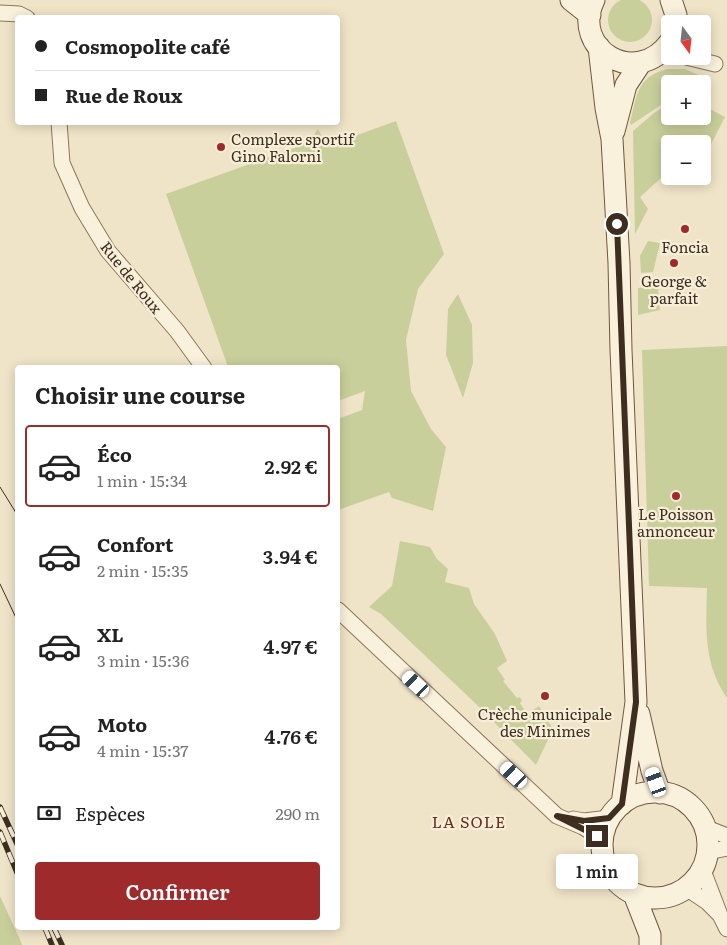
<!DOCTYPE html>
<html lang="fr">
<head>
<meta charset="utf-8">
<style>
	:root { --surface:#fff; --page:#f2f2f2; --text:#222; --muted:#767676; --line:#e0e0e0; --accent:#9e2a2b }
	body { margin:0; font-family:Literata,serif; background:var(--page); color:var(--text); height:100vh; display:flex; flex-direction:column; font-size:19px; white-space:nowrap }
	* { box-sizing:border-box; margin:0 }
	p { font-size:16px; color:var(--muted) }
	.icon { flex:none; width:28px; height:28px; fill:none; stroke:currentColor; stroke-width:2; stroke-linecap:round; stroke-linejoin:round }
	.map { position:relative; flex:1; overflow:hidden }
	.sheet { position:absolute; left:15px; top:365px; width:325px; height:565px; display:flex; flex-direction:column; background:var(--surface); border-radius:5px; box-shadow:0 2px 12px #0003 }
	.sheet>* { flex:none }
	.guide { position:absolute; left:15px; top:15px; width:325px; height:110px; border-radius:5px; box-shadow:0 2px 12px #0003; display:grid; align-content:center; height:110px; padding:0 20px; background:var(--surface) }
	.needle { width:32px; rotate:165deg }
	.fabs { position:absolute; left:661px; top:15px; display:grid; gap:10px }
	.fabs a { display:grid; place-items:center; width:50px; height:50px; border-radius:5px; background:var(--surface); box-shadow:0 2px 12px #0003; font-size:25px }
	.end { position:absolute; width:22px; height:22px; margin:-11px; border:6px solid #3d2e20; background:#fff; box-shadow:0 0 0 2px #fff }
	.from { border-radius:50% }
	.bubble { position:absolute; height:35px; border-radius:5px; background:var(--surface); box-shadow:0 2px 12px #0003; font-size:16px; font-weight:600; line-height:35px; text-align:center }
	.car { position:absolute; width:15px; height:30px; margin:-15px -8px; border-radius:6px; box-shadow:0 0 4px 1px #0007; background:linear-gradient(#fff 24%,#345 0 40%,#fff 0 76%,#345 0 86%,#fff 0) }
	.guide b { display:flex; align-items:center; gap:18px; height:48px; font-size:19px }
	.guide b+b { border-top:1px solid var(--line) }
	.guide i { width:12px; height:12px; background:var(--text) }
	ul { padding:0; list-style:none }
	li { display:flex; align-items:center; gap:15px; height:82px; margin:0 10px 8px; padding:0 10px; border:2px solid transparent; border-radius:5px }
	li div { flex:1 }
	li b { display:block; font-size:19px }
	li em { font-style:normal; font-weight:600 }
	li.on { border-color:var(--accent) }
	li>.icon { width:45px; height:45px; stroke-width:1.5 }
	h2 { padding:0 20px; font-size:22px; line-height:60px }
	.pay { display:flex; align-items:center; gap:12px; height:55px; padding:0 20px; font-size:19px }
	.pay p { margin-inline-start:auto }
	.button { display:flex; gap:10px; margin-top:auto; padding:10px 20px }
	.button a { flex:1; height:58px; border-radius:5px; background:var(--accent); color:#fff; font-size:20px; font-weight:600; line-height:58px; text-align:center }
	.map>svg:first-child { display:block }
	.green { fill:#c9cf9b }
	.lines { fill:none; stroke-linecap:round; stroke-linejoin:round }
	.street-casing { stroke:#8d765c; stroke-width:17 }
	.secondary-casing { stroke:#6f573f; stroke-width:23 }
	.street { stroke:#faf1dc; stroke-width:15 }
	.secondary { stroke:#faf1dc; stroke-width:21 }
	.tram { stroke:#3d2e20; stroke-width:1 }
	.rail-casing { stroke:#3d2e20; stroke-width:5.5 }
	.rail { stroke:#f7eed8; stroke-width:4; stroke-dasharray:11; stroke-linecap:butt }
	.route { stroke:#3d2e20; stroke-width:6 }
	.poi-dot { fill:#9e2a2b; stroke:#f7eed8; stroke-width:2 }
	.labels { text-anchor:middle; dominant-baseline:central; stroke-width:4.5; stroke-linejoin:round; paint-order:stroke }
	.poi-label { font-size:15px; fill:#3d2e20; stroke:#f7eed8 }
	.street-label { font-size:15px; fill:#3d2e20; stroke:#f7eed8 }
	.neighbourhood-label { font-size:16px; letter-spacing:1px; fill:#6b2e1e; stroke:#f7eed8 }
</style>
</head>
<body>
<div class="map">
<svg width="727" height="945" viewBox="0 0 727 945">
	<rect width="100%" height="100%" fill="#f0e4c8"/>
	<path class="green" d="M608 20a22 22 0 1 1 44 0a22 22 0 1 1-44 0Z
		M667,69h18l23,10 -10,5h-28v15l-39,26 -1,-2c7,-27 6,-46 37,-54z
		M703,99l5,9 17,9 -19,37h-3l-1,-10h-32v26l-30,27 8,12 -13,25 -2,-103 21,-18 16,-10v13h32z
		M396,121l48,133 -26,35 -12,51 5,51 20,38 15,18 -13,64 -41,-13 -3,-6 -51,18v-91l24,-9 3,-19 -27,10v-33l-110,-1 -62,-173 148,-53 -1,-5 5,-7 9,17z
		M648,241l12,2 -7,29 -12,1 -1,-17z
		M658,287l2,23 -22,5v-27z
		M458,294l14,31 1,38 -10,35 -17,-43 2,-46z
		M727,346v352c-24,-35 -21,-70 -20,-110l-58,-2 -7,-236z
		M400,541l30,6 7,12 11,10 -3,13 24,6 5,16 21,30 12,27 -10,7 8,12 -2,1 14,17 3,-1 2,4 -2,2 7,11 12,-8 14,23 -17,36 -62,-63 -93,-88 -12,-7 23,-21z
		M0,896l22,48v1h-22z"/>
	<g class="lines">
		<defs>
			<path id="street" d="M0,13l19,1 8,4
				M682,56l33,8
				M59,122l3,41 20,45 26,43 69,80 27,37
				M338,610l219,206 26,11 19,12
				M573,819l11,2 25,-3
				M704,827l23,9
				M707,852l20,-4
				M702,868l18,47 7,14
				M686,888l21,14 12,12"/>
			<path id="secondary" d="M571,0l19,15
				M594,0c-24,49 42,89 76,42
				M671,0l5,15v9
				M599,47l7,61 6,31 7,124 2,87 15,352 -14,102
				M614,131l12,-46 14,-21
				M639,714l13,57 8,22
				M602 845a53 53 0 1 1 106 0a53 53 0 1 1-106 0Z
				M634,894l16,41v10"/>
		</defs>
		<use href="#street" class="street-casing"/>
		<use href="#secondary" class="secondary-casing"/>
		<use href="#street" class="street"/>
		<use href="#secondary" class="secondary"/>
		<path class="tram" d="M0,487l18,29
			M0,584l18,38"/>
		<defs>
			<path id="rail" d="M0,807l18,39
				M0,832l18,43
				M45,928l7,17
				M54,928l8,17"/>
		</defs>
		<use href="#rail" class="rail-casing"/>
		<use href="#rail" class="rail"/>
	</g>
	<g class="lines">
		<path class="route" d="M597,836l-40,-20 27,5 25,-3 13,-14 14,-102 -19,-478"/>
	</g>
	<g class="poi-dot">
		<circle cx="221" cy="147" r="5"/>
		<circle cx="685" cy="229" r="5"/>
		<circle cx="674" cy="263" r="5"/>
		<circle cx="676" cy="496" r="5"/>
		<circle cx="545" cy="696" r="5"/>
	</g>
	<g class="labels">
		<g class="poi-label">
			<text x="231" y="138" text-anchor="start">Complexe sportif<tspan x="231" dy="17">Gino Falorni</tspan></text>
			<text x="685" y="246">Foncia</text>
			<text x="674" y="280">George &amp;<tspan x="674" dy="17">parfait</tspan></text>
			<text x="676" y="513">Le Poisson<tspan x="676" dy="17">annonceur</tspan></text>
			<text x="545" y="713">Crèche municipale<tspan x="545" dy="17">des Minimes</tspan></text>
		</g>
		<g class="street-label">
			<text transform="translate(132 277) rotate(51)">Rue de Roux</text>
		</g>
		<g class="neighbourhood-label">
			<text x="469" y="821">LA SOLE</text>
		</g>
	</g>
</svg>
<div class="fabs">
<a><svg class="needle" viewBox="-14 -14 28 28"><path d="M0-13l5 13h-10z" fill="#e53935"/><path d="M0 13l5-13h-10z" fill="#767676"/></svg></a>
<a>+</a>
<a>−</a>
</div>
<i class="end from" style="left:617px;top:224px"></i>
<i class="end" style="left:597px;top:836px"></i>
<div class="bubble" style="left:556px;top:854px;width:82px">1 min</div>
<i class="car" style="left:416px;top:684px;rotate:313deg"></i>
<i class="car" style="left:514px;top:775px;rotate:313deg"></i>
<i class="car" style="left:656px;top:782px;rotate:340deg"></i>
<div class="guide">
<b><i class="from"></i>Cosmopolite café</b>
<b><i></i>Rue de Roux</b>
</div>
<section class="sheet">
<h2>Choisir une course</h2>
<ul>
<li class="on"><svg class="icon" aria-label="car" viewBox="0 0 24 24"><path d="M5 17H2v-5l4-1 3-4h7l3 4 3 1v5h-3M9 17h6M6 11h13"/><circle cx="7" cy="17" r="2"/><circle cx="17" cy="17" r="2"/></svg><div><b>Éco</b><p>1 min · 15:34</p></div><em>2.92 €</em></li>
<li><svg class="icon" aria-label="car" viewBox="0 0 24 24"><path d="M5 17H2v-5l4-1 3-4h7l3 4 3 1v5h-3M9 17h6M6 11h13"/><circle cx="7" cy="17" r="2"/><circle cx="17" cy="17" r="2"/></svg><div><b>Confort</b><p>2 min · 15:35</p></div><em>3.94 €</em></li>
<li><svg class="icon" aria-label="car" viewBox="0 0 24 24"><path d="M5 17H2v-5l4-1 3-4h7l3 4 3 1v5h-3M9 17h6M6 11h13"/><circle cx="7" cy="17" r="2"/><circle cx="17" cy="17" r="2"/></svg><div><b>XL</b><p>3 min · 15:36</p></div><em>4.97 €</em></li>
<li><svg class="icon" aria-label="car" viewBox="0 0 24 24"><path d="M5 17H2v-5l4-1 3-4h7l3 4 3 1v5h-3M9 17h6M6 11h13"/><circle cx="7" cy="17" r="2"/><circle cx="17" cy="17" r="2"/></svg><div><b>Moto</b><p>4 min · 15:37</p></div><em>4.76 €</em></li>
</ul>
<div class="pay"><svg class="icon" aria-label="cash" viewBox="0 0 24 24"><path d="M3 7h18v10H3z"/><circle cx="12" cy="12" r="2"/></svg>Espèces<p>290 m</p></div>
<div class="button"><a>Confirmer</a></div>
</section>
</div>
</body>
</html>
